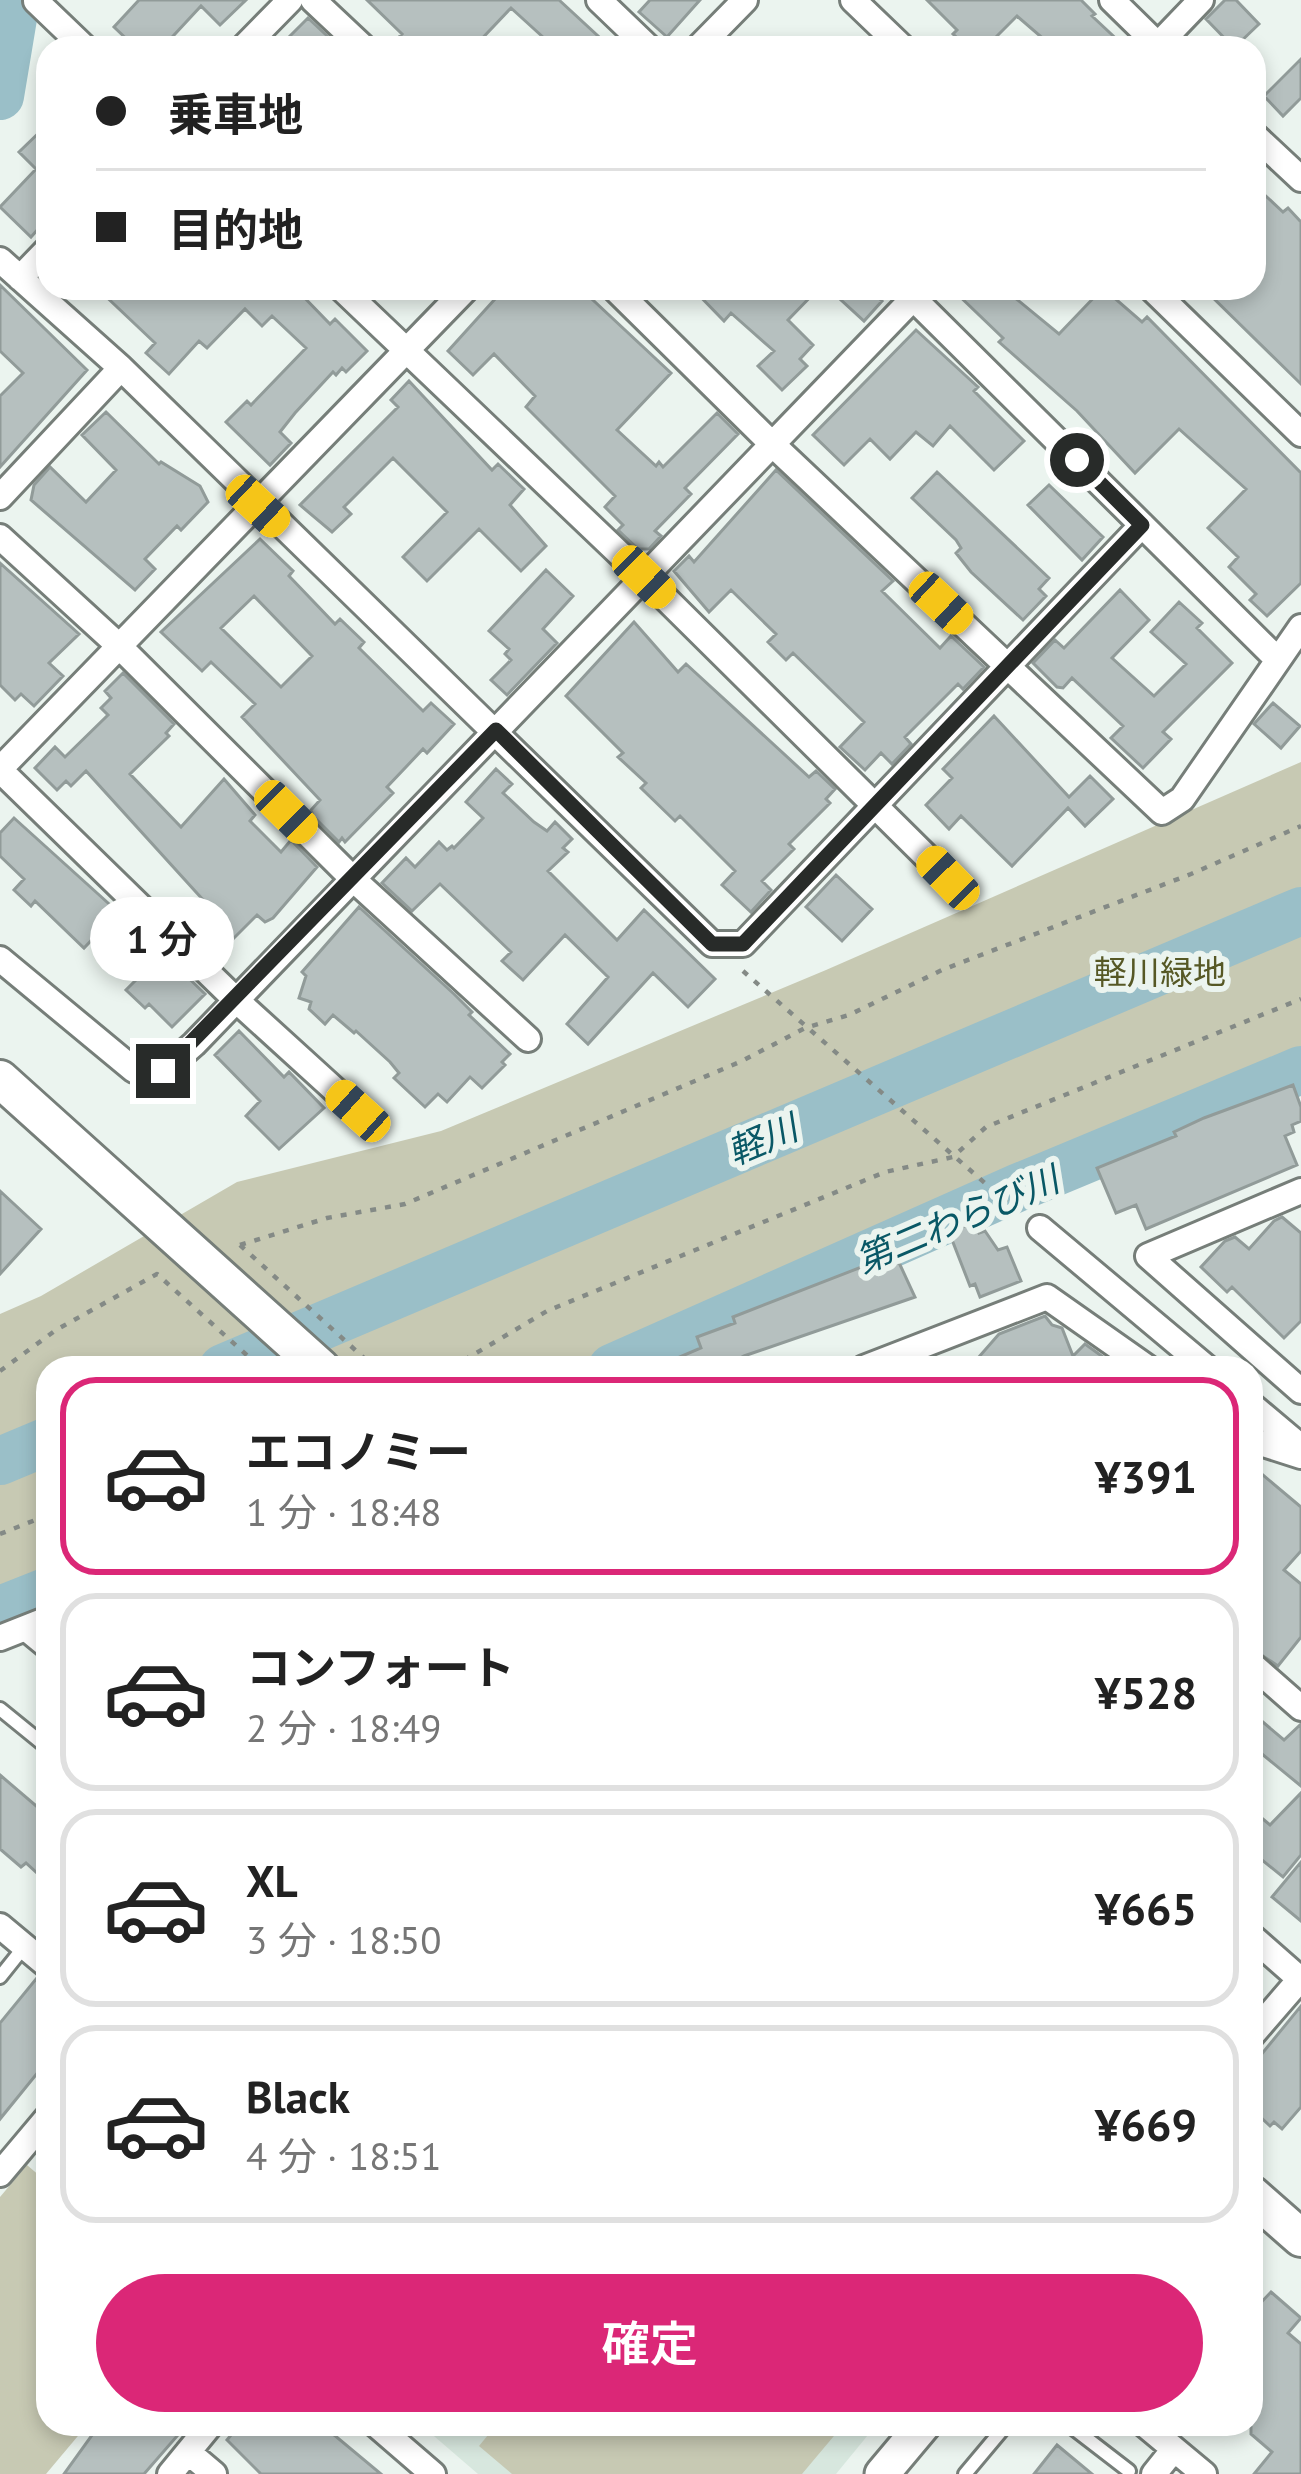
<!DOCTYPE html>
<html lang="ja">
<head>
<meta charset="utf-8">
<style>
	:root { --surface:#fff; --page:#f6f6f6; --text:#222; --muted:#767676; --line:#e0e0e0; --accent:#db2777 }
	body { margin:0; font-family:"PT Sans","Noto Sans JP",sans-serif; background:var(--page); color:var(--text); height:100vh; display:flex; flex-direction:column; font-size:45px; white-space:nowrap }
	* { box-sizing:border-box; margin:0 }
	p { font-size:39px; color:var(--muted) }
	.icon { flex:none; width:66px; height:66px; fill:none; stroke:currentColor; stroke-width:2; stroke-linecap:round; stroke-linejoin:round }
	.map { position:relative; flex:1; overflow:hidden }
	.panel { position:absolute; left:36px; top:1356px; width:1227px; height:1080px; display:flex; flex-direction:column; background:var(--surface); border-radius:36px; box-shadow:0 6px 18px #0003 }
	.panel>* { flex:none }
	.top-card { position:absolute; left:36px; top:36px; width:1230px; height:264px; border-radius:36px; box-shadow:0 6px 18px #0003; display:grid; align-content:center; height:264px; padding:0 60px; background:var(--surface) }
	.end { position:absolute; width:54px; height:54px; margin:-27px; border:15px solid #282b29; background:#fff; box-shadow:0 0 0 6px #fff }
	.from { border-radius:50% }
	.bubble { position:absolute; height:84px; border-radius:42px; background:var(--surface); box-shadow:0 6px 18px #0003; font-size:39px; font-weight:600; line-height:84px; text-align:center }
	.car { position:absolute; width:36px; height:72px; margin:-36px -18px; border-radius:15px; box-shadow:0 0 9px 3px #0007; background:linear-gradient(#f5c518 24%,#345 0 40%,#f5c518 0 76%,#345 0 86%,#f5c518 0) }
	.top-card b { display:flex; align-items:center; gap:42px; height:114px; font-size:45px }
	.top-card b+b { border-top:3px solid var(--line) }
	.top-card i { width:30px; height:30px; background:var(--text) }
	ul { padding:21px 0 0; list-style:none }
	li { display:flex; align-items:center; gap:36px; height:198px; margin:0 24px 18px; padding:0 36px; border:6px solid var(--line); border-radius:36px }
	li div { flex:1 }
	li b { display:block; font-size:45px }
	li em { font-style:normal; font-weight:600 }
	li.on { border-color:var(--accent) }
	li>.icon { width:108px; height:108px; stroke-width:1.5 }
	.primary-button { display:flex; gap:24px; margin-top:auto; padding:24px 60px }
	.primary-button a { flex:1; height:138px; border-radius:72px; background:var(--accent); color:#fff; font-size:48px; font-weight:600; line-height:138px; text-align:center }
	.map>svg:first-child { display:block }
	.built { fill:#d7e7de }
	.green { fill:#c7c9b3 }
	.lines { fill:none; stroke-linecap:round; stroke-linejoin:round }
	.river { stroke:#9abfc8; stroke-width:48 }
	.building { fill:#b6c0bf; stroke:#919b99; stroke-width:3; fill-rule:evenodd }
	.service-casing { stroke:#767e79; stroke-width:18 }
	.minor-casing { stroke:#767e79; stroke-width:30 }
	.tertiary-casing { stroke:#767e79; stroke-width:39 }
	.secondary-casing { stroke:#767e79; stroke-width:42 }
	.path { stroke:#848a86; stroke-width:4.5; stroke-dasharray:6 9; stroke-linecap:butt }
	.service { stroke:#fff; stroke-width:12 }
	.minor { stroke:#fff; stroke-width:24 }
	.tertiary { stroke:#fff; stroke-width:33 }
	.secondary { stroke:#fff; stroke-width:36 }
	.route { stroke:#282b29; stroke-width:15 }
	.labels { text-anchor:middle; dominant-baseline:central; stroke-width:12; stroke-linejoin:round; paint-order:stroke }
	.park-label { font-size:33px; fill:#565825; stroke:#ebf4ef }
	.water-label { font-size:36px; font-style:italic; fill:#095866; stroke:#ebf4ef }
</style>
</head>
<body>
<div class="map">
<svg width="1301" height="2474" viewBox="0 0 1301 2474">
	<rect width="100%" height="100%" fill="#ebf4ef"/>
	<path class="built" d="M420,2424h457l-41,50h-358z"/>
	<path class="green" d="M1301,762v299l-734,307h-519v222l-48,20v-296l41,-18 196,-114 204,-51 385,-161z
		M27,2165l21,18v241h40l-42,50h-46v-277z
		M497,2424h347l-42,50h-290l-33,-28z"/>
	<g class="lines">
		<path class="river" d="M0,96l16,-96
			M223,1368l1078,-457
			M612,1368l405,-180 284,-118
			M0,1461l48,-20
			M0,1610l48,-19"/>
	</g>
	<path class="building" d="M139,0h107l-26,25 -19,-19 -39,42h-26l-22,-21z
		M367,0h192l52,48h-56l-44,-40 -38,40h-85l14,-14z
		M650,0h50l-33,37 -28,-25z
		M927,0h154l14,14 -3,2 34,32h-72l-37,-32 -32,32h-17l-15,-14 4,-4z
		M1225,0h11l23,24 -25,24 -28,-29z
		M308,18l32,30h-62z
		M1301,59v39l-18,18 -19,-20z
		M48,124v94l-17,19 -31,-30 36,-38 -17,-17z
		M1254,185l29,27 5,-4 13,14v162l-98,-96h51z
		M0,285l87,85 -87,97v-71l23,-23 -23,-22z
		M97,288h198l35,36 5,-5 32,32 -21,21 -4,-4 -6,7 -3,-3 -38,41 -15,19 11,11 -21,22 -44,-43 21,-21 4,4 55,-57 -34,-32 -10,10 -17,-17 -38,39 -8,-7 -30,33 -23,-21 9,-10z
		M505,288h75l91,85 -54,57 39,36 3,-4 4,5 54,-54 21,21 -53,54 6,6 -36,37 6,5 -12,13h-11l-20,-19 5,-5 -18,-18 10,-11 -89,-89 9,-11 -41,-42 -21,21 -25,-24z
		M692,288h127l-31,32 25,25 -13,14 7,7 -25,24 -24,-24 16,-15 -43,-38 -7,8z
		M828,288h40l14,13 -18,20z
		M951,288h52l56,46 44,-46 39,34 5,-5 154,156v110l-34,33 -17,-16 6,-6 -27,-27 9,-10 -30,-29 38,-39 -67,-60 -44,44 -58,-62 -78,-69 4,-4z
		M916,330l62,57 -4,4 50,50 -30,29 -44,-44 -17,20 -17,-14 -26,27 -20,-20 -26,26 -31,-30z
		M409,381l83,89 6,-6 26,25 -14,16 36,41 -25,25 -42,-42 -52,52 -24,-24 44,-45 -54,-54 -49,49 7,7 -19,18 -32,-27 98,-98 -7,-7z
		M106,412l53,52 2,-2 39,24 8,16 -27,28 -4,-4 -32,33 10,10 -20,21 -104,-90 3,-15 16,-18 36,35 30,-32 -34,-35z
		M776,470l117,111 -11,10 58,57 11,-12 33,31 -21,22 -5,-5 -53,53 6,7 -19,20 -11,-11 -16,17 -25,-23 24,-25 -71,-69 -7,7 -18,-18 8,-8 -45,-44 -22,22 -35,-41 15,-15 5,6z
		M937,472l112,106 -10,11 7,7 -23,24 -52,-48 -15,-19 5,-5 -5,-8 -44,-42z
		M1049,485l54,52 -21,23 -54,-55z
		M260,539l33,32 -4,5 46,48 5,-5 24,23 -5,6 64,63 8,-8 23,21 -27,29 -4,-4 -36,38 6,6 -48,49 -3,-4 -3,4 -26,-26 -2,-6 9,-10 -78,-83 13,-13 -44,-42 -9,9 -41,-39zM254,596l58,60 -31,31 -60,-59z
		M0,563l79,71 -30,29 14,13 -29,30 -13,-12 -6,6 -15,-15z
		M546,570l27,26 -30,33 14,14 -50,52 -16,-15 20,-20 -6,-6 4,-5 -20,-18z
		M1120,590l29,30 -37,38 42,38 32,-32 -35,-32 28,-30 23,21 -5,5 35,35 -69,69 8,7 -28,29 -32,-30 12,-12 -51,-48 -9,10 -6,-1 -24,-24 22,-23 9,8z
		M634,622l44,50 8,-8 123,113 7,-6 19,18 -9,10 4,4 -41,41 5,5 -32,32 9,9 -20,22 -29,-27 13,-14 -55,-55 -5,5 -34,-33 5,-5 -28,-26 5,-4 -57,-57z
		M123,673l51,51 -8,9 3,3 -39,38 51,53 43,-48 31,36 -5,6 31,31 10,-12 26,27 -44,51 -8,4 -8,-7 -35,35 -22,-21 15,-16 -129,-142 -15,15 -5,-5 -9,9 -22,-22 20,-21 10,10 43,-42 -7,-7 10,-10 -6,-7z
		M1273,703l27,23 -19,22 -27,-24z
		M994,716l75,81 21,-21 23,23 -28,27 -17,-18 -56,58 -51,-50 -12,13 -23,-24 26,-27 -9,-9z
		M496,769l16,15 -9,9 31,29 13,9 8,-9 17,17 -9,9 5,4 -20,19 69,69 27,-30 71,69 -27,28 -35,-34 -65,71 -21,-20 41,-47 -43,-42 -42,45 -21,-19 9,-9 -71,-68 -28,27 -30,-28 24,-25 9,9 24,-25 8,8 5,-4 2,2 29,-30 -17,-16z
		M14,818l104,94 -34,36 -49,-47 -4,5 -17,-16 10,-11 -24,-23v-23z
		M836,875l36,34 -30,32 -36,-34z
		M359,907l95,87 18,18 -3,3 41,39 -8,8 3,3 -23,23 -12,-11 -23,25 -9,-8 -13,13 -31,-29 5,-5 -9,-11 -34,-31 -2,2 -21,-18 -8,9 -16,-15 2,-7 -12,-4 7,-22 -4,-4z
		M163,953l42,41 -33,33 -23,-23 -4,4 -19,-18z
		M239,1031l45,46 5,-5 35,36 -45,41 -33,-33 14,-15 -45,-46z
		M1293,1085l8,22v14l-9,4 2,7 -9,4 12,29 -151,64 -10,-24 -20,8 -19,-45 79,-32 -2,-4 30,-14z
		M0,1191l41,38 -41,45z
		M1282,1217l19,16v88l-17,17 -52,-51 -5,5 -26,-25 24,-26 10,-4 14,12 25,-28z
		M975,1222l4,11 6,-2 13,19 9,-3 14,34 -41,16 -5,-13 -5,2 -21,-54z
		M895,1254l20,43 -171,59 -9,5 2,7h-83l47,-20 -4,-11 38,-14 -2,-6z
		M1045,1316l7,9 10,3 11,28 12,-12 18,13 -11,11h-101l-13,-10 21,-24z
		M1251,1465l50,42v44l-17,19 17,14v53l-23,29 -27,-18z
		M1251,1712l33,28 17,-16v62l-50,-41z
		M0,1775l48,41v67l-22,-20 -5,4 -21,-18z
		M1301,1793v62l-18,22 -32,-26v-42l19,16z
		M1301,1862v59l-29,-24z
		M36,1979l12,10v71l-48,59v-96z
		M1301,2006v101l-19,22 -8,-7 -4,4 -19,-18v-41z
		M1271,2292l30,26 -13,15 13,11v130h-47l18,-22 -21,-18v-121z
		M100,2424h65l13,11 -34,39h-80z
		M240,2424h81l60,50h-120l-34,-34z
		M1057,2445l35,29h-58z"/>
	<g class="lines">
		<defs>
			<path id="service" d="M20,1631l28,23
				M0,1709l48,39
				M0,1977l24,-30
				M1068,2424l61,47
				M965,2474l42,-50"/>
			<path id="minor" d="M313,0l51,48
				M599,0l50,48
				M853,0l50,48
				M1112,0l49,48
				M36,1l49,47
				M243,48l47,-48
				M698,48l47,-48
				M1155,48l46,-48
				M1254,135l47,44
				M0,260l121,108 591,576h31l399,-419
				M20,278l28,-29
				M341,288l303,289 304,301
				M614,288l158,156 390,368 20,-13 119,-172
				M1151,288l150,146
				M905,290l373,370
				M0,497l121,-129
				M0,537l118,108 235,234 175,160
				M0,769l467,-481
				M0,770l236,230 122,111
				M0,959l134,111 29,1 31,-27 729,-756
				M1301,1191l-153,65 153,135
				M1040,1228l167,140
				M864,1368l183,-71 101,71
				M1251,1405l50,42
				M1251,1440l50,16
				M0,1638l48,-19
				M1251,1664l50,44
				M0,1926l48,40
				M1251,1936l50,44
				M1251,2036l50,-58
				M0,2174l48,-57
				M375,2424l58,50
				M1144,2424l60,50
				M188,2452l26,22
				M170,2474l41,-50
				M1154,2474l20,-25"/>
			<path id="tertiary" d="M882,2474l42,-50"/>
			<path id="secondary" d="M0,1079l321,289
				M1251,2194l50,44"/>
		</defs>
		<use href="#service" class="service-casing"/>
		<use href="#minor" class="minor-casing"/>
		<use href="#tertiary" class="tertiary-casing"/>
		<use href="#secondary" class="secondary-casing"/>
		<path class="path" d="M743,971l276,242
			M240,1245l87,-27 78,-14 337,-143 63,-33 44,-13 93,-45 249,-96 110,-48
			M240,1245l135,123
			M451,1368l96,-57 338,-139 68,-15 33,-30 315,-128
			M0,1371l56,-41 101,-56 104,94
			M0,1534l48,-19"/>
		<use href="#service" class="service"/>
		<use href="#minor" class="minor"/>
		<use href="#tertiary" class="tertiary"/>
		<use href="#secondary" class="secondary"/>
	</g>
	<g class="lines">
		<path class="route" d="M163,1071l333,-341 216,214h31l399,-419 -65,-65"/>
	</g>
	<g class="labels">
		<g class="park-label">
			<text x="1160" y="971">軽川緑地</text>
		</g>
		<g class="water-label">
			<text transform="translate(762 1139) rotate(-23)">軽川</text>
			<text transform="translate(957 1219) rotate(-23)">第二わらび川</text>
		</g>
	</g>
</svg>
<i class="end from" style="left:1077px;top:460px"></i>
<i class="end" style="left:163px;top:1071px"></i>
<div class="bubble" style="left:90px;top:897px;width:144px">1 分</div>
<i class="car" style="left:258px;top:506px;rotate:133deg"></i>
<i class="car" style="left:644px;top:577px;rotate:134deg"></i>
<i class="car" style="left:941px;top:603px;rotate:133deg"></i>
<i class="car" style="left:286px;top:812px;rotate:135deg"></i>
<i class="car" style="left:948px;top:878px;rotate:316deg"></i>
<i class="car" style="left:358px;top:1111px;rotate:312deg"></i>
<div class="top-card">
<b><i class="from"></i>乗車地</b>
<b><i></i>目的地</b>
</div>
<section class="panel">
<ul>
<li class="on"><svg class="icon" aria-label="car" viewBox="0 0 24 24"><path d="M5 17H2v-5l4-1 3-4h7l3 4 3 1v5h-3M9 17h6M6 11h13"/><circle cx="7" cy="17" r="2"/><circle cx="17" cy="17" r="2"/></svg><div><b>エコノミー</b><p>1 分 · 18:48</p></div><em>¥391</em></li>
<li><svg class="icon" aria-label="car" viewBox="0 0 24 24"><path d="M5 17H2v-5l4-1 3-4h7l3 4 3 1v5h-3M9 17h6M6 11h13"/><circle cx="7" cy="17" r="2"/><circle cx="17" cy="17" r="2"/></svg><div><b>コンフォート</b><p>2 分 · 18:49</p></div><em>¥528</em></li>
<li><svg class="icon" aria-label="car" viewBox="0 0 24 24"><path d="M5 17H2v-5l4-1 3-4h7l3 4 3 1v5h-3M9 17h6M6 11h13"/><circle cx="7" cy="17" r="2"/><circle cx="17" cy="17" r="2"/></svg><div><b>XL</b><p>3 分 · 18:50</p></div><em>¥665</em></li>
<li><svg class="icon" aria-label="car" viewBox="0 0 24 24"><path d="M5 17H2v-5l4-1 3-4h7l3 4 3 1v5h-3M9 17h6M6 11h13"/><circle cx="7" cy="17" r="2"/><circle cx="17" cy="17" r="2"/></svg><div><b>Black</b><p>4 分 · 18:51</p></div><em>¥669</em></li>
</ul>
<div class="primary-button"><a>確定</a></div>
</section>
</div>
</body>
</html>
